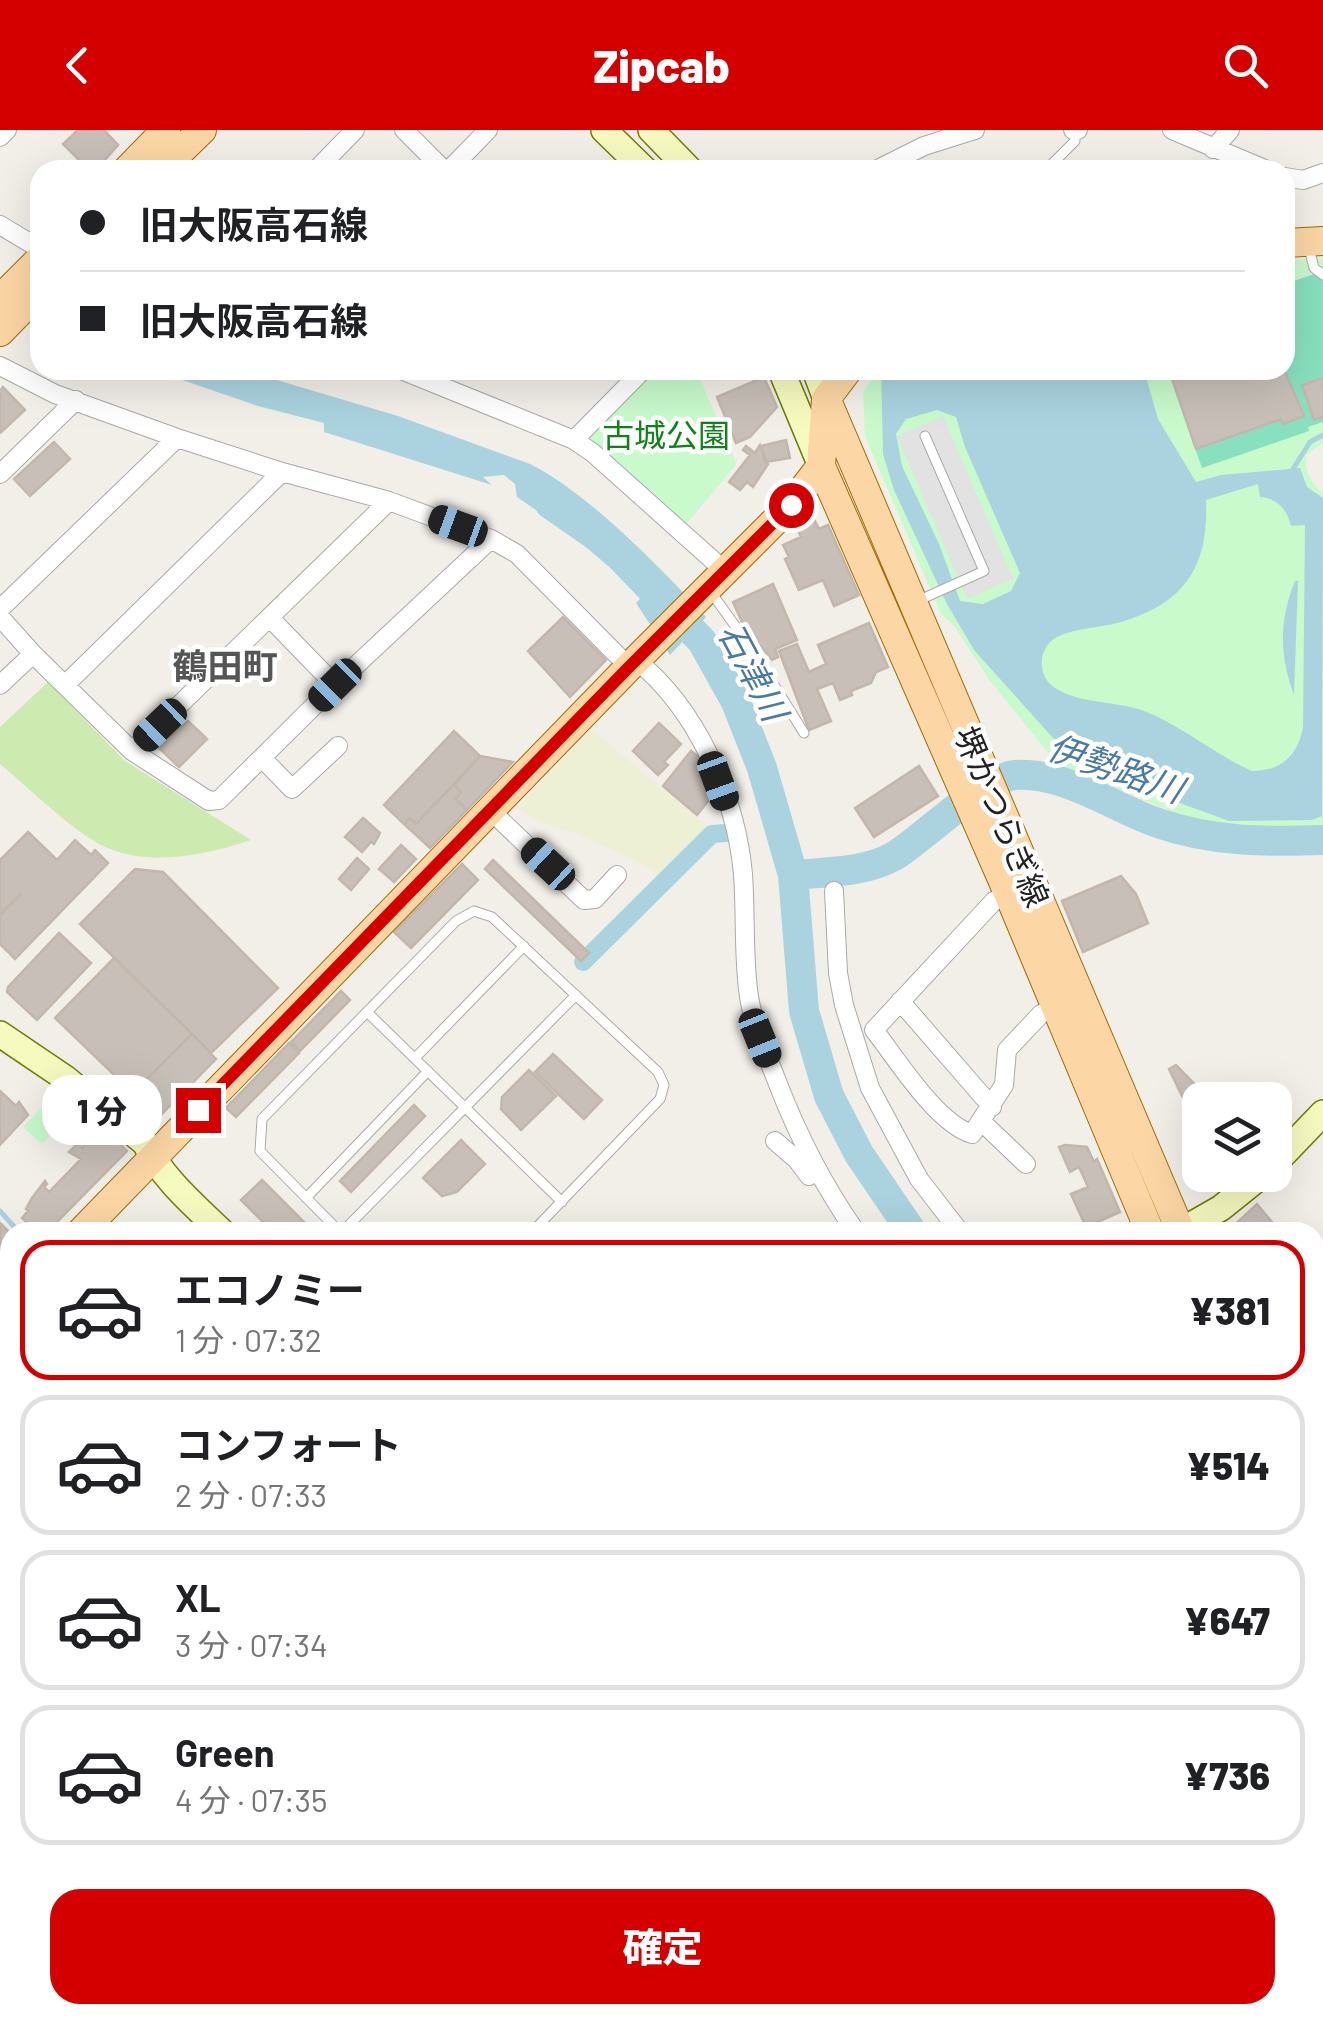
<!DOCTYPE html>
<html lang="ja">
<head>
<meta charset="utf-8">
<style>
	:root { --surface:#fff; --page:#f6f6f6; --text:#202124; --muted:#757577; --line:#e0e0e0; --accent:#d40000 }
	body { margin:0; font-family:Barlow,"Noto Sans JP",sans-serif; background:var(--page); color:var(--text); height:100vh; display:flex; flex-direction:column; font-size:38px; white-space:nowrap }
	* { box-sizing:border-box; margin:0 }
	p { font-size:32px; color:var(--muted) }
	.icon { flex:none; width:55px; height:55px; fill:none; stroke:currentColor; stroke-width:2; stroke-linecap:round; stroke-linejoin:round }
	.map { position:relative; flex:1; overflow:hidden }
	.drawer { position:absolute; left:0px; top:1092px; width:1325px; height:802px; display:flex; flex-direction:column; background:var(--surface); border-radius:30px 30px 0 0; box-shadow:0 10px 40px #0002 }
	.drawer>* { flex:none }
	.top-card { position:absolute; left:30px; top:30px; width:1265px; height:220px; border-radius:30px; box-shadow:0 10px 40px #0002; display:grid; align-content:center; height:220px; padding:0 50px; background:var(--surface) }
	.buttons { position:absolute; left:1182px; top:952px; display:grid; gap:20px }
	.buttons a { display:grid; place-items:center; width:110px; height:110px; border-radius:20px; background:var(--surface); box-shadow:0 10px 40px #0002; font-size:50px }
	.end { position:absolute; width:45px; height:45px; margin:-22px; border:12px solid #d40000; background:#fff; box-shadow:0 0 0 5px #fff }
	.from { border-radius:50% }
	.bubble { position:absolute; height:70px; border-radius:30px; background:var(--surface); box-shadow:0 10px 40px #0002; font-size:32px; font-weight:800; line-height:70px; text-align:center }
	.car { position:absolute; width:30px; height:60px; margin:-30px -15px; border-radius:12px; box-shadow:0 0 8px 2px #0007; background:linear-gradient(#222 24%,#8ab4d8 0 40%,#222 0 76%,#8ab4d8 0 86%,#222 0) }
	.top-card b { display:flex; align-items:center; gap:35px; height:95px; font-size:38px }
	.top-card b+b { border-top:2px solid var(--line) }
	.top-card i { width:25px; height:25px; background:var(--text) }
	ul { padding:18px 0 0; list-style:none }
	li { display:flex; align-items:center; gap:30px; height:140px; margin:0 20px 15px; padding:0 30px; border:5px solid var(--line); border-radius:30px }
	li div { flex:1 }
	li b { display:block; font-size:38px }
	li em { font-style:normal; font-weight:800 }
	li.on { border-color:var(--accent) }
	li>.icon { width:90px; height:90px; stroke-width:1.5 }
	.button { display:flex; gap:20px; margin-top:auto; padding:20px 50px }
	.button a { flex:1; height:115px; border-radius:30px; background:var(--accent); color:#fff; font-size:40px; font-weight:800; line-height:115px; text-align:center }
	header { display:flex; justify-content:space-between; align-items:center; height:130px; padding:0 50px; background:var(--accent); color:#fff; font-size:45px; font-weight:800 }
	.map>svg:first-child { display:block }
	.residential { fill:#e0dfdf }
	.industrial { fill:#ebdbe8 }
	.farmland { fill:#eef0d5 }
	.grass { fill:#cdebb0 }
	.park { fill:#c8facc }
	.pitch { fill:#88e0be }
	.parking { fill:#e2e2e2 }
	.water { fill:#aad3df; fill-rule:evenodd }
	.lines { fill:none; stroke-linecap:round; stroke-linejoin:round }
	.stream { stroke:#aad3df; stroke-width:5 }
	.canal { stroke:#aad3df; stroke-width:18 }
	.river { stroke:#aad3df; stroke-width:30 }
	.building { fill:#c7bfb8; stroke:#c4b6ab; stroke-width:2.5 }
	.lane-casing { stroke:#a9a9a9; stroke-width:11 }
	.street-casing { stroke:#a9a9a9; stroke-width:20 }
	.secondary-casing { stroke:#707d05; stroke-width:28 }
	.primary-casing { stroke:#a06b00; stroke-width:30 }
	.lane { stroke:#fff; stroke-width:9 }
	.street { stroke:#fff; stroke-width:18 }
	.secondary { stroke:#f7fabf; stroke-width:25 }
	.primary { stroke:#fcd6a4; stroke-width:28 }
	.route { stroke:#d40000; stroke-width:12 }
	.labels { text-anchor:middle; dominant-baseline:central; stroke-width:9; stroke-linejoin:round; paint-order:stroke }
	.park-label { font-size:32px; fill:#0c8416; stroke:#fff }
	.street-label { font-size:32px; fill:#222; stroke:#fff }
	.neighbourhood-label { font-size:35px; font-weight:bold; fill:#555; stroke:#fff }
	.water-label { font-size:35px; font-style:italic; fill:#4a7aab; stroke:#fff }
</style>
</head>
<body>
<header><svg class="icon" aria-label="back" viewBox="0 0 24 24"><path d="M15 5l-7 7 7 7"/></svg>Zipcab<svg class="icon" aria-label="search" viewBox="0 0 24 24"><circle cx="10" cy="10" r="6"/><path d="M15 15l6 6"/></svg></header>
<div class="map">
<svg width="1323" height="1893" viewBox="0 0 1323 1893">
	<rect width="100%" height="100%" fill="#f2efe9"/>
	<path class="residential" d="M0,1369l10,9v166l-4,3 -6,-6z"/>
	<path class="industrial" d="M10,1196v182l-10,-9v-163z
		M10,1544v341h62l-10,8h-62v-333z"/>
	<path class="farmland" d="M591,599l121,101 -51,50 -12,-12 -18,-10 -62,-27 -27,-8 -25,-15z"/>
	<path class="grass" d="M48,552l77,79 126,79c-45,15 -101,27 -146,7 -33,-16 -76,-59 -105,-83v-37z"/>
	<path class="park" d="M1323,129v184l-17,12c-1,17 4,27 17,38v334h-95l-50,-13 -120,-49 -67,-83 -37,-56 -13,-12 -76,-178 -2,-44 15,-22h407v-110z
		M654,240h42l39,89 1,6 -50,59 -31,-30 -64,-53 -2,-7z
		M58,961l18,17 -34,36 -19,-17z"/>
	<path class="pitch" d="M1323,141v151l-15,5 1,4 -107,37 -34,-98h117v-86z"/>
	<path class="parking" d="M943,286l70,163 -46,20 -70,-163z
		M125,1885h165l-14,8h-160z"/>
	<path class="water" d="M153,240h90l155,46 132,48c57,28 132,105 176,153l-36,38 -34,-52 15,-16 1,-6 -5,-1 -24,-25 -8,-1 -7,12 -22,-19 8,-14 -11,-7 -14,7 -52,-36 -2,-13 -11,-9 -21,2 9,8 -168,-53v-9l-66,-17z
		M881,240h263l14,49 38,63 25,-7 79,-7 7,19 16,11 -1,318 -10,4 -83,1 -90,-33 -86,-50 -79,-88 -27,-46 -53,-114 -11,-36zM937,280l19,7 9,30 55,126 -9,18 -28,13 -23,-3 -21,-57 -37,-78 -6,-32 10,-15zM1258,354l2,13c17,1 27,12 31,29l14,-1 -2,202c-5,28 -21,44 -51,44 -37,-16 -69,-45 -108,-60 -27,-10 -64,-7 -89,-23 -19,-12 -17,-41 2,-51 18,-9 42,-9 60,-14 67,-18 92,-56 89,-123z
		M1295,451h3l-4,114c-15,-41 -15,-74 1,-114z"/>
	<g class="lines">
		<path class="stream" d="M1293,339l17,-27 13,-7
			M0,1081l19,21"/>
		<path class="canal" d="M583,832l129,-128 14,-1"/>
		<path class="river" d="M550,374l59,41 93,96 34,61 26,66 31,107 11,136 25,85 30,58 53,78
			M793,745c33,-3 73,-2 103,-20 27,-17 90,-78 119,-80 50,-3 97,32 143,48 54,19 109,19 165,17
			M1315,1556l8,-1"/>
	</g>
	<path class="building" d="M78,0h26l14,15 -22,25h-7l-26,-26z
		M1169,240h115l20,46 -21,8 -2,-5 -85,30z
		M764,247l13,30 -27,30 -14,6 -19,-46z
		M1323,248v39l-9,3 -12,-35z
		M3,257l22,23 -25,23v-42z
		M786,310l4,18 -25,4 -4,-16z
		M54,312l16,17 -40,37 -16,-17z
		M760,315l8,19 -15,23 -6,-5 -7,8 -11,-8 21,-27 -7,-5 3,-4 9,7z
		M814,389l5,10 9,-4 31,70 -25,11 -11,-26 -24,10 -14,-31 4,-2 -6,-12 18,-8 -5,-10z
		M773,454l24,56 -22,9 3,8 -6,3 -29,-36 -10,-22z
		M563,487l43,43 -36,37 -42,-46z
		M869,493l19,44 -12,5 -5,11 -20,8 1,4 -12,5 -7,-17 -16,6 14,32 -22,9 -30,-79 18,-7 12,28 17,-8 -8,-19z
		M188,591l19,18 -28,28 -20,-19z
		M659,593l22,21 -17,18 4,3 -10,10 -25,-24z
		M454,601l26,25 -64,68 -6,-6 -6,6 -20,-19z
		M691,621l16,11 10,28 -20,25 -34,-29z
		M480,626l33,6 -46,48 -12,-11 6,-7 -7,-7z
		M919,636l19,30 -64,41 -19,-29z
		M454,655l7,7 -6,7 12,11 -37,38 -26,-24 6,-6 6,6z
		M363,688l17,15 -6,11 -3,-2 -9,10 -17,-15z
		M28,702l29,28 18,-20 16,15 4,-5 13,13 -93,96 -15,-15v-29l20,-20 -20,19v-54z
		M401,715l15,14 -22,23 -15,-13z
		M357,728l12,11 -18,21 -12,-11z
		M493,730l96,93 -8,8 -96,-92z
		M462,734l16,16 -67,68 -17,-16z
		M135,739l28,3 115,116 -67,65 -131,-129z
		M1121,746l15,18 12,29 -65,29 -21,-51z
		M59,803l32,30 -54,57 -30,-28 1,-5z
		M114,828l78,76 -59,59 -78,-75z
		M341,861l9,9 -50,51 -9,-9z
		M192,904l24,25 -61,62 -25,-25z
		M289,913l10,10 -63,64 -10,-9z
		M553,924l49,46 -18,19 -49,-47z
		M1176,935l34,35h-10v21l-12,-13 -19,-39z
		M529,940l27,26 -35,34 -20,-21 1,-12z
		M0,961l16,15 3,-4 9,13 -28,30z
		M414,975l11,11 -74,76 -11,-11z
		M103,997l24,24 -80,81h-10l-15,-14 6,-7 -2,-2 6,-11 13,-17 2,3 -3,3 5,5 32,-33 -12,-7 9,-9 4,5z
		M461,1010l24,24 -28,28 -15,4 -19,-18z
		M1065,1015l22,2 7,15 3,-3 23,53 -34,15 -15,-33 17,-7 -9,-20 -9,5 -11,-25z
		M262,1050l52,52h-41l-32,-32z
		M1257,1074l23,28h-53z
		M0,1093l10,10v43l-10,9z
		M1315,1132l8,8v27l-8,8z
		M10,1454v48l-10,-10v-28z
		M10,1606v46l-10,-10v-26z
		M0,1643l10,11v29l-10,9z
		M1,1719l9,9v61l-10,-10z
		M0,1780l10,11v62l-10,-10z
		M0,1843l10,11v31h14l-8,8h-16z
		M545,1885h47l1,4 -4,4h-54z
		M1064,1885h55l-7,8h-39z"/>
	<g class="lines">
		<defs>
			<path id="lane" d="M1046,40l29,-29v-9
				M1309,118l5,20 9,7
				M710,461l39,54 55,88
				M915,472l69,-31 -59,-135
				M367,882l195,190
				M415,928l109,-112
				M306,1068l122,-127
				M340,1102l-80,-81 2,-32 194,-198 18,-10 18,6 166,155 6,13 -4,14 -128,133
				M342,1102l234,-237
				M361,1885l7,8
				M374,1885l8,8
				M396,1885l6,8
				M406,1885l8,8"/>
			<path id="street" d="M404,0l40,40
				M1073,0h5
				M1172,0l95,40
				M0,7l7,-7
				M1213,19l17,-19
				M316,40l39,-40
				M449,40l39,-40
				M876,40l48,-24 51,-16
				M1285,47l18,3 20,-7
				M0,95l40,24
				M0,236l55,28 122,44 105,34 107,29 102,38 26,15 112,113
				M401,240l173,70 19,13 133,119
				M574,310l69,-70
				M0,344l76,-74
				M0,479l177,-171
				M0,487l33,37 99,97 77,50 10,-1 116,-115 156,-146
				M271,489l64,66
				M636,530c61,49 100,137 107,214 3,41 0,83 6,123 5,30 18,58 29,87 21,54 45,101 78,148
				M0,555l33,-31
				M65,555l217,-213
				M132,621l257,-250
				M262,628l30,31 46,-43
				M490,680l94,90 11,-1 22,-24
				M834,761l4,82 6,32 26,83 49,91 41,53
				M1008,763l-14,8 -120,129c23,29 62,93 98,104l32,-49 3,-35 34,-36 14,-7
				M900,871l92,106
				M981,991l45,43
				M775,1011l22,19 12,16
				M465,1885l5,8
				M699,1893l-3,-2 6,-6
				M771,1893l7,-8
				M912,1893l8,-8"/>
			<path id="secondary" d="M604,0l41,40
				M651,0l39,40
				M781,240l40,96
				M815,240l11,29
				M0,904l65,44 80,65c17,35 49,62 77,89
				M1275,1033l48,-50
				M1179,1102l42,-24 41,-33
				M1315,1783l8,-7
				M1012,1885l8,8
				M86,1893l8,-8
				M1194,1893l8,-8"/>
			<path id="primary" d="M127,40l39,-40
				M161,40l41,-40
				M1285,113l38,-2
				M0,169l40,-40
				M0,202l40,-41
				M829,275l352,827
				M821,336l187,427 142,339
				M81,1102l548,-565 162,-162 30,-39 5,-67 22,-29
				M0,1188l10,-9
				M1315,1425l8,19
				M1315,1488l8,19"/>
		</defs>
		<use href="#lane" class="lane-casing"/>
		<use href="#street" class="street-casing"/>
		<use href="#secondary" class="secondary-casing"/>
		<use href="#primary" class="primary-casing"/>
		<use href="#lane" class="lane"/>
		<use href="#street" class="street"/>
		<use href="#secondary" class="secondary"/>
		<use href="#primary" class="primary"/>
	</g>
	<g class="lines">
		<path class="route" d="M198,980l431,-443 162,-162"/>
	</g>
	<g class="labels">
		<g class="park-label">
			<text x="666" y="304">古城公園</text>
		</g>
		<g class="street-label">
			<text transform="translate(1003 686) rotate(67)">堺かつらぎ線</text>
		</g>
		<g class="neighbourhood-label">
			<text x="225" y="535">鶴田町</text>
		</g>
		<g class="water-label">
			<text transform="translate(754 541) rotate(62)">石津川</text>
			<text transform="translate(1116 637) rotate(19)">伊勢路川</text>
		</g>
	</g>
</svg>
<div class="buttons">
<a><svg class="icon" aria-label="layers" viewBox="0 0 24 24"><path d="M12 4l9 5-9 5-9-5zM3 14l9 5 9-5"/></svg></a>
</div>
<i class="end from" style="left:791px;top:375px"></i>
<i class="end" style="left:198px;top:980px"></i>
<div class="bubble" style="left:42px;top:945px;width:120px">1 分</div>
<i class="car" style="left:458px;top:396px;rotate:290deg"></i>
<i class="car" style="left:335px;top:555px;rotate:225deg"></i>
<i class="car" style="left:160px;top:595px;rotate:226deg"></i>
<i class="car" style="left:718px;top:651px;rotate:160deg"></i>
<i class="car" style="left:548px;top:734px;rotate:313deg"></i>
<i class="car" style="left:760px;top:908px;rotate:158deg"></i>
<div class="top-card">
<b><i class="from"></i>旧大阪高石線</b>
<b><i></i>旧大阪高石線</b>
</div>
<section class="drawer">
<ul>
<li class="on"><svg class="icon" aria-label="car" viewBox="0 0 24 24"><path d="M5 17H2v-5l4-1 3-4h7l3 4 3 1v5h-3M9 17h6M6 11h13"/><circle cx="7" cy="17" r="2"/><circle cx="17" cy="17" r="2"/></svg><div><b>エコノミー</b><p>1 分 · 07:32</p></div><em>¥381</em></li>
<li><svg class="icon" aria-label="car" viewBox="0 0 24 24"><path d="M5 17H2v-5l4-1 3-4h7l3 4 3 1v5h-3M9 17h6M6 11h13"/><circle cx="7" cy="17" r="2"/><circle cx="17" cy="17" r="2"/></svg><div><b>コンフォート</b><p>2 分 · 07:33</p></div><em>¥514</em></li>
<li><svg class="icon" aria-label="car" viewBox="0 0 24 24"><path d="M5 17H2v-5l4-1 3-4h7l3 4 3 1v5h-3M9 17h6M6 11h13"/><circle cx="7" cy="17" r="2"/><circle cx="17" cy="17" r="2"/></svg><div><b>XL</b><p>3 分 · 07:34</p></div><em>¥647</em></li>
<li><svg class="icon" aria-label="car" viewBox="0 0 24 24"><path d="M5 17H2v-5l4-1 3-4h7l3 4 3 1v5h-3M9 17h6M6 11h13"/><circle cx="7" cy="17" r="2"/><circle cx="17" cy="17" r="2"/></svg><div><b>Green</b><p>4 分 · 07:35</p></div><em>¥736</em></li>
</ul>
<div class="button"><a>確定</a></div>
</section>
</div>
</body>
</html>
